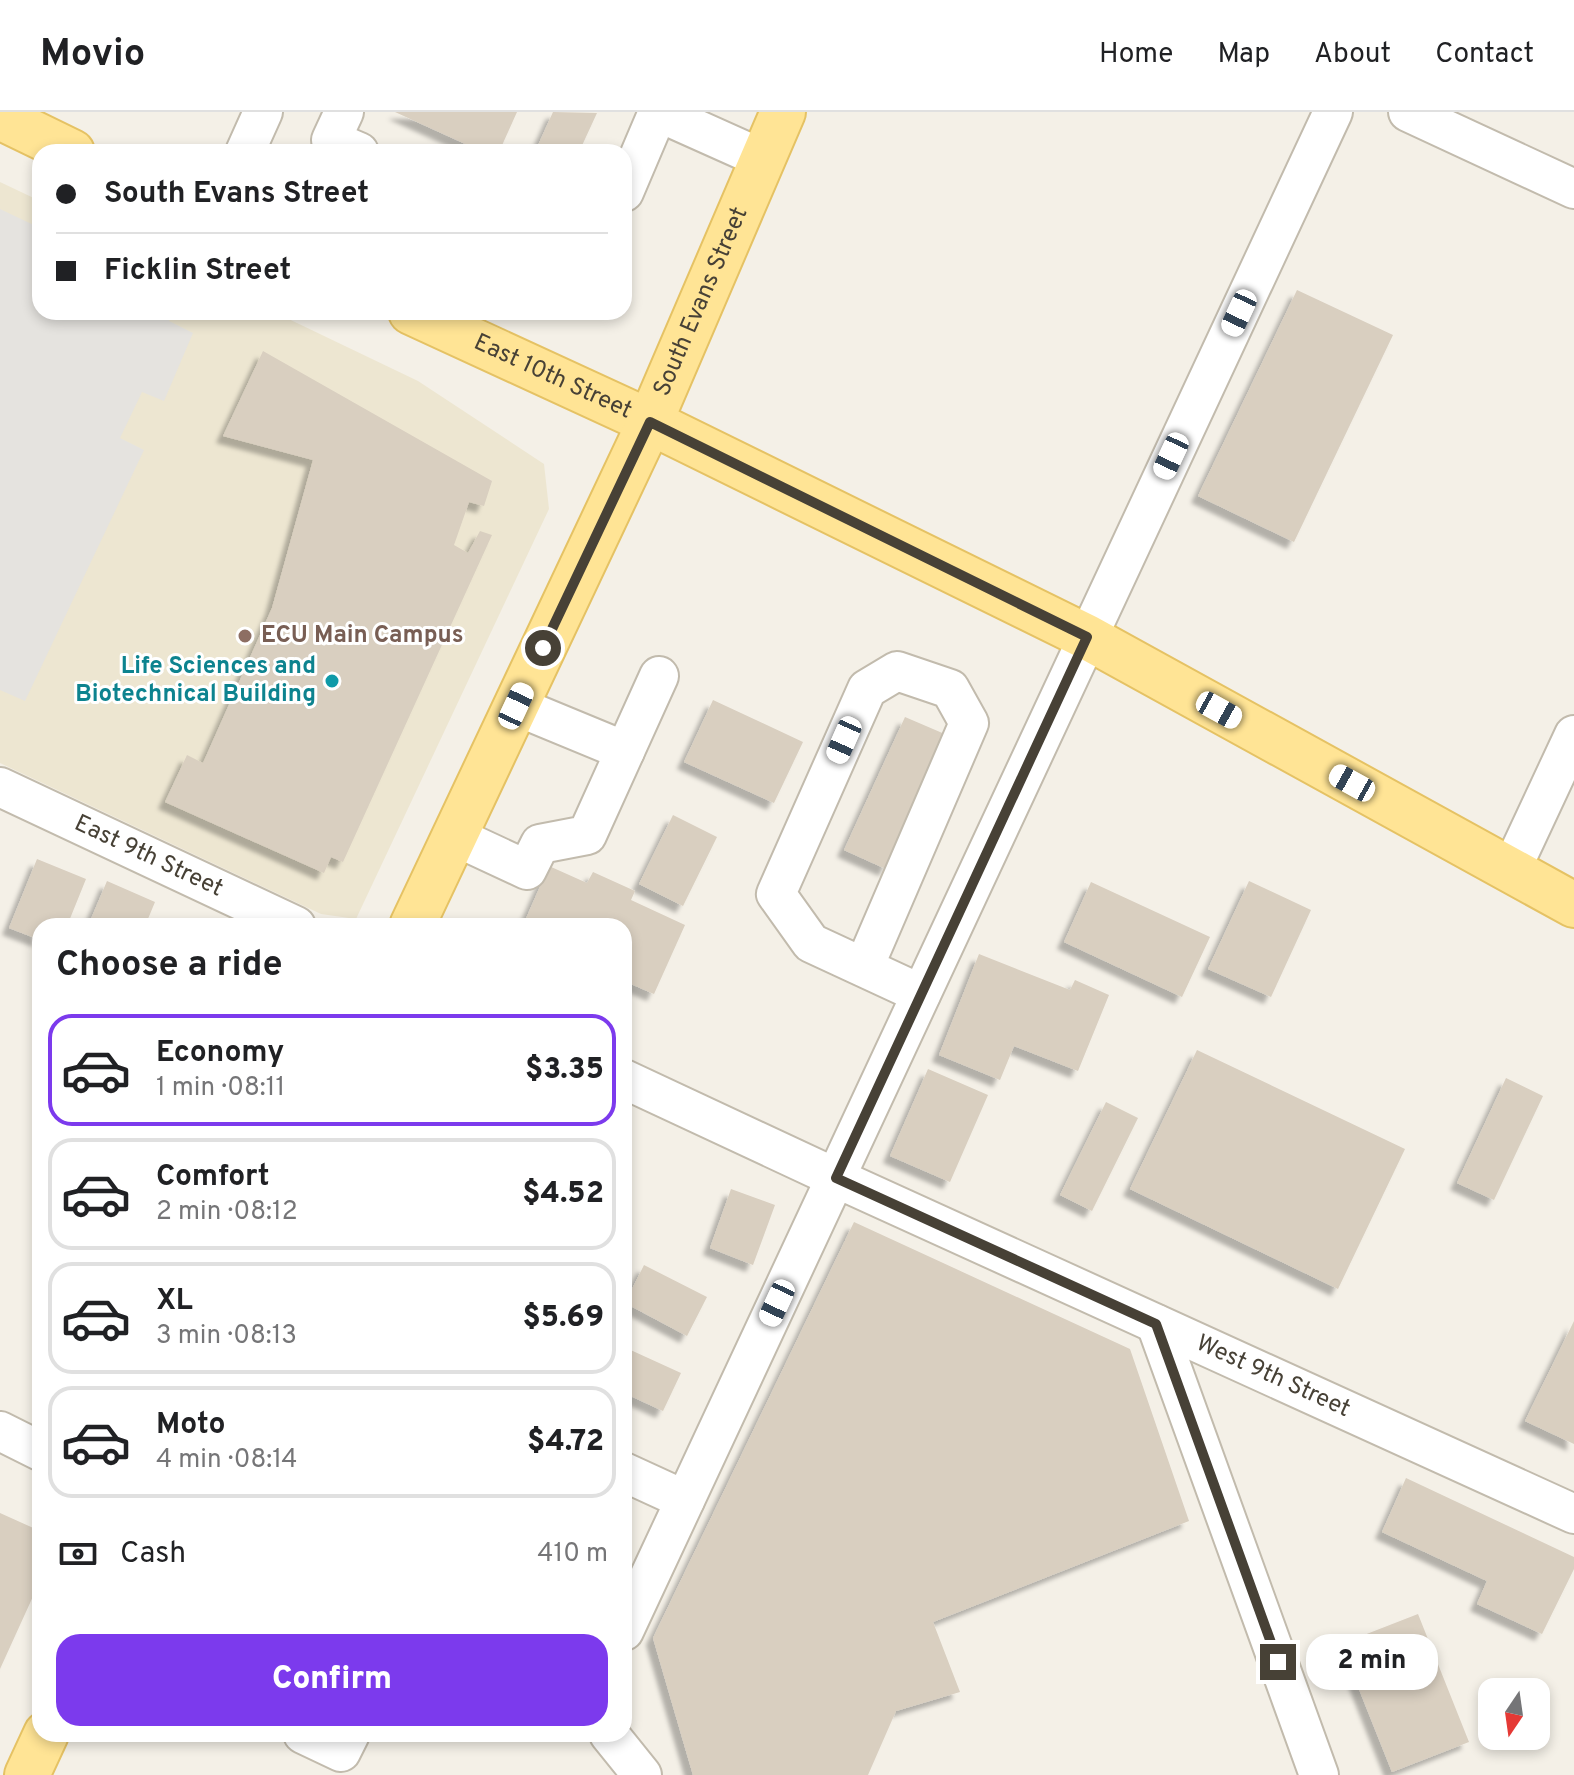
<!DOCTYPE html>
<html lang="en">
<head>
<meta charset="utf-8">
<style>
	:root { --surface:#fff; --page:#f6f6f6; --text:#202124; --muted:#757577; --line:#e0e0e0; --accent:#7c3aed }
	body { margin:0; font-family:Overpass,sans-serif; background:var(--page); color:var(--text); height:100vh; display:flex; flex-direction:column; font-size:30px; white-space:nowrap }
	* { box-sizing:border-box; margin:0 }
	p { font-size:26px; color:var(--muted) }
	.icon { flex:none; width:44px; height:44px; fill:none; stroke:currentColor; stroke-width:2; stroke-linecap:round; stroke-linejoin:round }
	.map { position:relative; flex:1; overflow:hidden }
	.details { position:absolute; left:32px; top:806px; width:600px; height:824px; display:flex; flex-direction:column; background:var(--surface); border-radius:24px; box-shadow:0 4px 12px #0003 }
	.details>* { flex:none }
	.banner { position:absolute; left:32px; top:32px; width:600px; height:176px; border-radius:24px; box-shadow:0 4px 12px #0003; display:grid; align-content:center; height:176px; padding:0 24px; background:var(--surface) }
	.needle { width:52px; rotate:193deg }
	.tools { position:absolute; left:1478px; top:1566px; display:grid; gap:16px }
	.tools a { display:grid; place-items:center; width:72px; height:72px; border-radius:16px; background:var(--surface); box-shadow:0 4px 12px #0003; font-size:40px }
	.end { position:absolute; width:36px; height:36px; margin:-18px; border:10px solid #474136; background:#fff; box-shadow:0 0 0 4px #fff }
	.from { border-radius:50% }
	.bubble { position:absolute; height:56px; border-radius:24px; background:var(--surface); box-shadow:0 4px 12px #0003; font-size:26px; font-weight:800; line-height:56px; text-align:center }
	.car { position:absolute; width:24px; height:48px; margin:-24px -12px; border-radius:10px; box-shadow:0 0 6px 2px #0007; background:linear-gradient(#fff 24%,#345 0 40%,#fff 0 76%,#345 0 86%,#fff 0) }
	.banner b { display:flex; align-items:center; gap:28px; height:76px; font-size:30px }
	.banner b+b { border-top:2px solid var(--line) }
	.banner i { width:20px; height:20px; background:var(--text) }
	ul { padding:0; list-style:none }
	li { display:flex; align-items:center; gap:24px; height:112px; margin:0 16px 12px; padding:0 8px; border:4px solid var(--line); border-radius:24px }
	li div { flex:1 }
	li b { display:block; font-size:30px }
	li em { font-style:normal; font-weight:800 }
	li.on { border-color:var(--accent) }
	li>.icon { width:72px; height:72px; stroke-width:1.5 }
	h2 { padding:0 24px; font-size:36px; line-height:96px }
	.pay { display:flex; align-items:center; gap:20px; height:88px; padding:0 24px; font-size:30px }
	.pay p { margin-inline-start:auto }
	.action { display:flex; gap:16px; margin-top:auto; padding:16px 24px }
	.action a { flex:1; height:92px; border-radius:24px; background:var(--accent); color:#fff; font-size:32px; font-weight:800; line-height:92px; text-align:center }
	header { display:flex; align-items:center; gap:48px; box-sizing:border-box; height:112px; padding:0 40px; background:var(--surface); border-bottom:2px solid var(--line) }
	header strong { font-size:38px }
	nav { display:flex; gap:44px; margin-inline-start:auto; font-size:28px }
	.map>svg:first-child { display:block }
	.education { fill:#ede6d1 }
	.parking { fill:#e5e3df }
	.building { fill:#d9cfc0; filter:url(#shadow) }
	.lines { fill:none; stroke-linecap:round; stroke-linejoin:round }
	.minor-casing { stroke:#c2bbad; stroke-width:42 }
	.major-casing { stroke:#e5c264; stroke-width:48 }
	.minor { stroke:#fff; stroke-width:38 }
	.major { stroke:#ffe495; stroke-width:44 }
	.route { stroke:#474136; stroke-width:10 }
	.education-dot { fill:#8d6e63; stroke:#fff; stroke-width:3 }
	.culture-dot { fill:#0f9aa8; stroke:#fff; stroke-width:3 }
	.labels { text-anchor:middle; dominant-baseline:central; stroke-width:6; stroke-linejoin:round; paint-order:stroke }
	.street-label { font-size:24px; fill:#474136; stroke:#fff }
	.education-label { font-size:24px; font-weight:bold; fill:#785e54; stroke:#fff; text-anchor:start }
	.culture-label { font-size:24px; font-weight:bold; fill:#0d838f; stroke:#fff; text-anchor:end }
</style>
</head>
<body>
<header>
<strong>Movio</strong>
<nav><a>Home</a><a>Map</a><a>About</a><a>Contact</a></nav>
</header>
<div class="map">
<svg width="1574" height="1663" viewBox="0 0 1574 1663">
	<defs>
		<filter id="shadow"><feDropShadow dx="-7" dy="7" stdDeviation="2" flood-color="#0004"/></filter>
	</defs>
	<rect width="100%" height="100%" fill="#f4f0e7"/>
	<path class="education" d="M0,70l40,19v111h234l144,69 126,83 5,45 -193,410 -35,-5 -321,-151z"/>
	<path class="parking" d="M0,97l40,19v84h132l-3,9 24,12 -29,68 -22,-9 -22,46 24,12 -119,251 -25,-11z"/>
	<path class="building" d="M395,0h122l-18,40h-16z
		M553,0l44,1 -18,39h-44z
		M1297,178l96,45 -99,207 -96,-46z
		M263,239l229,130 -8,25 -15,-4 -15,43 14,8 12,-22 12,4 -149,327 -12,-5 -7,16 -159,-71 22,-47 16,8 69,-155 41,-148 -90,-24z
		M713,588l90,42 -29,61 -90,-41z
		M905,605l42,18 -61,134 -42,-19z
		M673,703l44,22 -34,69 -44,-22z
		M37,747l49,20 -19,47h-27v14l-31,-12z
		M549,754l38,17 6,-11 42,19 -4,9 54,25 -31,69 -30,-13 8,-18 -8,-4v-33h-95l-5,-3z
		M107,769l48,21 -10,24h-57z
		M1249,769l62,29 -40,87 -63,-28z
		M1091,770l119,55 -28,60 -118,-55z
		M979,842l91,36 5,-10 34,15 -31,76 -64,-25 -14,34 -61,-25z
		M1197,938l208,99 -67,140 -208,-100z
		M928,957l60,26 -38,87 -60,-26z
		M1506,966l37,18 -49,104 -37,-17z
		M1106,990l32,16 -46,93 -32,-16z
		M731,1077l44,16 -22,60 -43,-17z
		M854,1110l276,127 59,172 -256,101 27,70 -64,19 -28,64h-175l-40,-137z
		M644,1153l63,32 -20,39 -62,-33z
		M1574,1209v123l-49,-23z
		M624,1235l57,26 -18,38 -39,-18z
		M1406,1366l168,79v12l-32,65 -65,-30 10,-23 -105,-49z
		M0,1401l40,18v50l-40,88z
		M1418,1502l51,128 -77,30 -51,-128z"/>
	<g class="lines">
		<defs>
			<g id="minor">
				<path d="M344,0l-13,28 28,12"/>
				<path d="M1408,0l166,77"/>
				<path d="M245,40l18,-40"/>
				<path d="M624,80l34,-80 105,47"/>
				<path d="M516,594l109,45"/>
				<path id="s1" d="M0,675l296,139"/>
				<path d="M454,724l73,34 13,-26 47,-9 72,-159"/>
				<path d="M1511,758l63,-135"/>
				<path d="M864,855l105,-244 -19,-34 -53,-18 -30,18 -91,205 35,49 110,51"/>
				<path id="s2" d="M624,967l212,99 738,336"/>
				<path d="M1156,1212l163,451"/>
				<path d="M0,1319l40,20"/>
				<path d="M624,1360l61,28"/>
				<path d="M624,1519l709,-1519"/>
				<path d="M303,1622l38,18 9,-18"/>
				<path d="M609,1622l33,41"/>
			</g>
			<g id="major">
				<path d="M0,5l72,35"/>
				<path id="s3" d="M411,200l239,110 437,215 487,268"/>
				<path id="s4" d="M412,814l238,-504 133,-310"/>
				<path d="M27,1663l19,-41"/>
			</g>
		</defs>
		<use href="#minor" class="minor-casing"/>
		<use href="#major" class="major-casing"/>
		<use href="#minor" class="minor"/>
		<use href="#major" class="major"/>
	</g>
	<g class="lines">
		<path class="route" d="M543,536l107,-226 437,215 -251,541 320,146 122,338"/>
	</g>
	<circle class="education-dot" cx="245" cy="524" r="8"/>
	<circle class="culture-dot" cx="332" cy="569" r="8"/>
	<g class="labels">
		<g class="street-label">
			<text stroke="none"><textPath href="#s4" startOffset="688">South Evans Street</textPath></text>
			<text stroke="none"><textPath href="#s3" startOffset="156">East 10th Street</textPath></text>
			<text stroke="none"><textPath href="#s1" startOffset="164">East 9th Street</textPath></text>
			<text stroke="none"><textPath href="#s2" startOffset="714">West 9th Street</textPath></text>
		</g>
		<g class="education-label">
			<text x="261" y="524">ECU Main Campus</text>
		</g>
		<g class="culture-label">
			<text x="316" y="555">Life Sciences and<tspan x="316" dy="28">Biotechnical Building</tspan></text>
		</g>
	</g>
</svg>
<div class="tools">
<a><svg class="needle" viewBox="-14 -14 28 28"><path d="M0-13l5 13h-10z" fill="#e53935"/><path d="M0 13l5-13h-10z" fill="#757577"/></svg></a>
</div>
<i class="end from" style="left:543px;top:536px"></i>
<i class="end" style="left:1278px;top:1550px"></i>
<div class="bubble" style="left:1306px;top:1522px;width:132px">2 min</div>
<i class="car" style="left:1239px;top:201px;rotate:205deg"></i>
<i class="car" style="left:1171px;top:344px;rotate:205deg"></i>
<i class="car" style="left:516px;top:594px;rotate:25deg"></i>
<i class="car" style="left:1219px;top:598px;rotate:119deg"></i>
<i class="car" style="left:844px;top:628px;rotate:204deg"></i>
<i class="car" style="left:1352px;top:671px;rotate:299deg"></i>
<i class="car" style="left:777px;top:1191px;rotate:205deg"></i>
<div class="banner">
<b><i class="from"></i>South Evans Street</b>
<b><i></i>Ficklin Street</b>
</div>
<section class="details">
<h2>Choose a ride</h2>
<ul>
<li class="on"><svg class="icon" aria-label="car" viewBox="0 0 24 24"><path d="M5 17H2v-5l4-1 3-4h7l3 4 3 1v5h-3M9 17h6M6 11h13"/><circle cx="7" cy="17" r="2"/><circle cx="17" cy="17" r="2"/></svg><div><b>Economy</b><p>1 min · 08:11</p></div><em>$3.35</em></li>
<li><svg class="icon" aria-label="car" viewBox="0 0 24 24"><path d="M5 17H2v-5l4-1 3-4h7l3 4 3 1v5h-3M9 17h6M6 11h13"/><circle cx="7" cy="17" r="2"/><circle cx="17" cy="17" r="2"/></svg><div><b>Comfort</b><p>2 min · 08:12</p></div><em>$4.52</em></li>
<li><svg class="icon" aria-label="car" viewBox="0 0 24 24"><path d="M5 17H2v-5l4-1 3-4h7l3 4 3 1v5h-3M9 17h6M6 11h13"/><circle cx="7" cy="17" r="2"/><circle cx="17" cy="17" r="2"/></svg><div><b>XL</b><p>3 min · 08:13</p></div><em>$5.69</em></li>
<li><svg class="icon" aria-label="car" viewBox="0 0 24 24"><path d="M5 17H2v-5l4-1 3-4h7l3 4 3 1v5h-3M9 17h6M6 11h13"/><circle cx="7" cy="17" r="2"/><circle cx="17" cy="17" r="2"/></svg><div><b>Moto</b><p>4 min · 08:14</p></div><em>$4.72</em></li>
</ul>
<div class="pay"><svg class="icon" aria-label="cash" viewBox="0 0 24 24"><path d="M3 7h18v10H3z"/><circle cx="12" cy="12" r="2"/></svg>Cash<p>410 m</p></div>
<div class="action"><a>Confirm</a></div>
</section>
</div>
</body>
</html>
